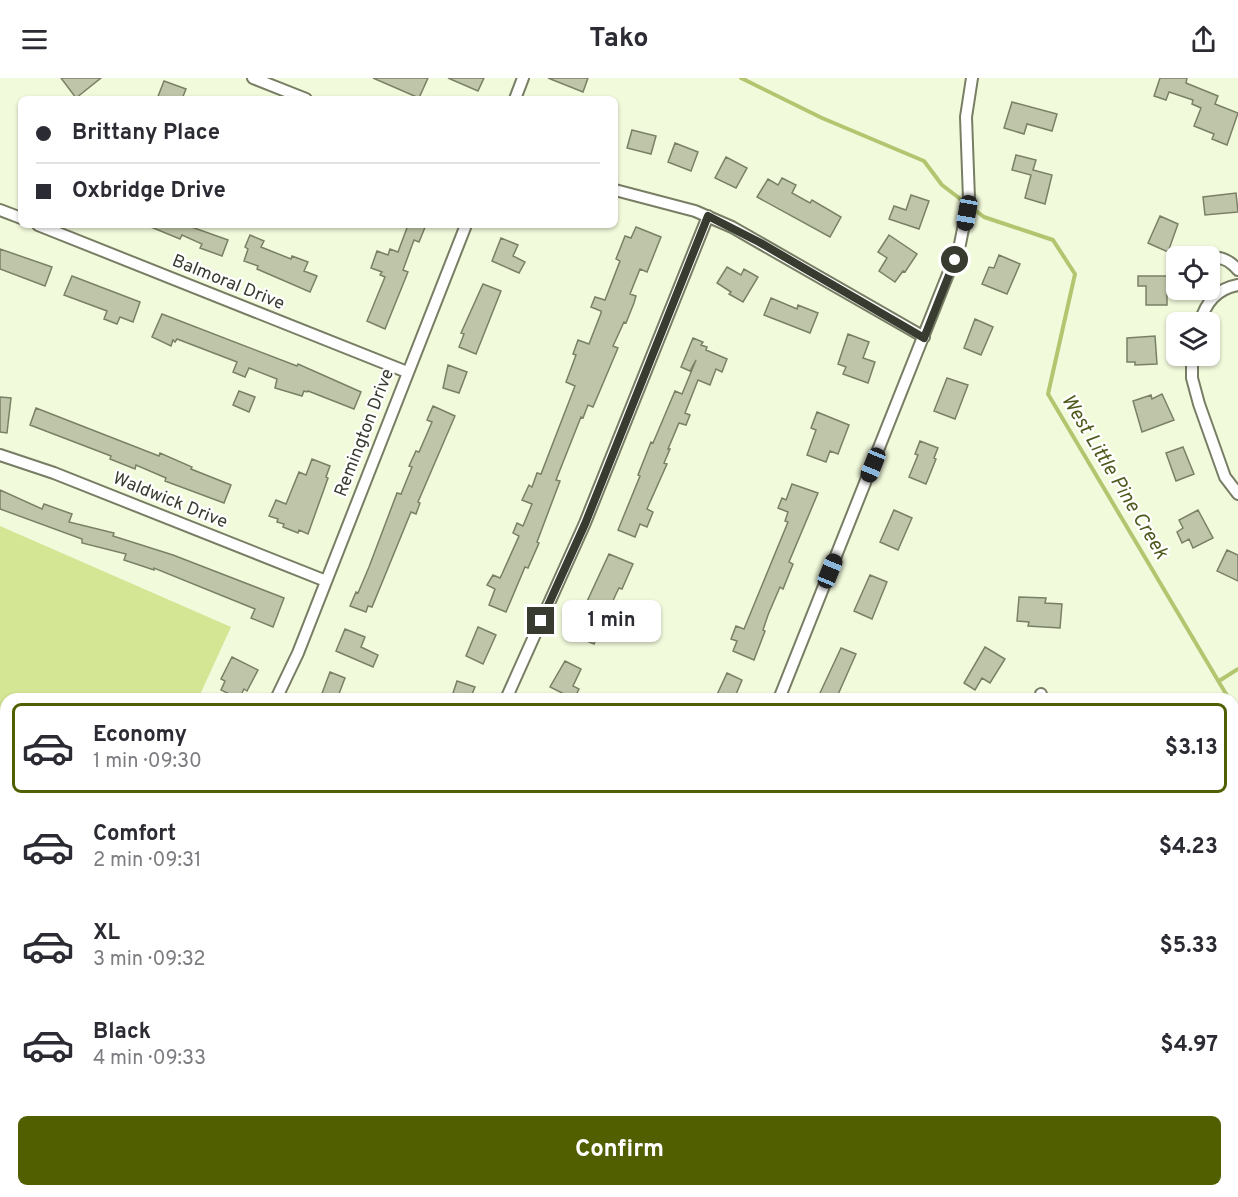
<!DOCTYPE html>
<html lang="en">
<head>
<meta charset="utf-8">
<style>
	:root { --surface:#fff; --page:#f7f7f7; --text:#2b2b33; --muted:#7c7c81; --line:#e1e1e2; --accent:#525f00 }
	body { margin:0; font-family:Overpass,sans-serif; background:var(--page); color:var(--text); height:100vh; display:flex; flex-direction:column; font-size:22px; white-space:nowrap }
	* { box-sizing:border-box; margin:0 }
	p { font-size:20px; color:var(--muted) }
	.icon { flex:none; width:33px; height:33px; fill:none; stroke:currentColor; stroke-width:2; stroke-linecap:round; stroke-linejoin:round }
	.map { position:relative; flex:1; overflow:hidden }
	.sheet { position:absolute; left:0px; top:615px; width:1239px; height:504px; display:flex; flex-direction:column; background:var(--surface); border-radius:18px 18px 0 0; box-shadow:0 2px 4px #0004 }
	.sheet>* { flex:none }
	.guide { position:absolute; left:18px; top:18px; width:600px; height:132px; border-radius:9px; box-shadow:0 2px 4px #0004; display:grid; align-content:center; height:132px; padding:0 18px; background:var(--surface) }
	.fabs { position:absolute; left:1166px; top:168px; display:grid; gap:12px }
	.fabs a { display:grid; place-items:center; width:54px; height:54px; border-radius:9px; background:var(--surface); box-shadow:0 2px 4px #0004; font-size:30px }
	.end { position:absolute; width:27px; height:27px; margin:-14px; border:8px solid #383b2f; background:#fff; box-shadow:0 0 0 3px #fff }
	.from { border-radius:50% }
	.bubble { position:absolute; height:42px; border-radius:9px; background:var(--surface); box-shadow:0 2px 4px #0004; font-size:20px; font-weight:700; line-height:42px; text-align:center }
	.car { position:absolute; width:18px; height:36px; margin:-18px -9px; border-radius:8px; box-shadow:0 0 4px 2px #0007; background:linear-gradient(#222 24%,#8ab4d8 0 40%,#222 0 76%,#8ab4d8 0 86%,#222 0) }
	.guide b { display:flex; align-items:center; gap:21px; height:57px; font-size:22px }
	.guide b+b { border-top:2px solid var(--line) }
	.guide i { width:15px; height:15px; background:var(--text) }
	ul { padding:10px 0 0; list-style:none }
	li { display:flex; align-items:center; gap:18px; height:90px; margin:0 12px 9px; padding:0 6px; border:3px solid transparent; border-radius:9px }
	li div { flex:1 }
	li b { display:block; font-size:22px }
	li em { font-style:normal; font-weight:700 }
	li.on { border-color:var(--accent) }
	li>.icon { width:54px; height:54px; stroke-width:1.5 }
	.action { display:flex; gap:12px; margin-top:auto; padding:12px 18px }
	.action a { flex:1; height:69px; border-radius:9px; background:var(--accent); color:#fff; font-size:24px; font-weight:700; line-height:69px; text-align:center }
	header { display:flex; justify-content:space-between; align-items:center; height:78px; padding:0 18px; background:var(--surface); font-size:27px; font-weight:700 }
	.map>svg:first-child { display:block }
	.green { fill:#d4e594 }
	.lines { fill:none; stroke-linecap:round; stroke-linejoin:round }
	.stream { stroke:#b4c570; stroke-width:4 }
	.building { fill:#bec5a8; stroke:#7a8065; stroke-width:1.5 }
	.minor-casing { stroke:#787e64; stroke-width:14 }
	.minor { stroke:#fff; stroke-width:10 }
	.route { stroke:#383b2f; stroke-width:8 }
	.labels { text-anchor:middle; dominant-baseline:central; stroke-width:4.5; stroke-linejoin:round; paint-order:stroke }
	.street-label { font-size:18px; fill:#383b2f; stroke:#fff }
	.water-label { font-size:20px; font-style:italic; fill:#4f5a1d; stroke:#fff }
</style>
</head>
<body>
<header><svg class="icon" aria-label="menu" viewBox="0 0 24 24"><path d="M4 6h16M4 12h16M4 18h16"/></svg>Tako<svg class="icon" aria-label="share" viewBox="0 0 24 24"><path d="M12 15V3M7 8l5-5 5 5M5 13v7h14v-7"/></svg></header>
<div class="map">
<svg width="1238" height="1119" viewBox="0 0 1238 1119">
	<rect width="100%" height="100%" fill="#f2fadc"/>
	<path class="green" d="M0,448l231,101 -33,72h-192v416l-6,13z"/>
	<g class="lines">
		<path class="stream" d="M741,0l81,40 102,43 18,24 42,32 69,23 22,34 -27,120 181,305
			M1219,603l19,-12
			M1233,627l4,6 1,31"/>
	</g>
	<path class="building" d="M61,0h40l-25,20z
		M373,0h55l-9,20z
		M448,0h36l-6,13z
		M548,0h40l-5,14z
		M1160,0h27l-1,5 32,13 -3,8 23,9 -11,32 -15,-6 2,-5 -20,-8 7,-18 -9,-4 1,-4 -24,-8 -3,8 -12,-4z
		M164,3l22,8 -4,10h-25z
		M1012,24l45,12 -5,17 -25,-7 -3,10 -20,-6z
		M632,52l24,6 -5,18 -24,-6z
		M675,65l23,9 -7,19 -23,-9z
		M1016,77l20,5 -3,10 19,5 -7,29 -20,-6 6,-23 -19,-5z
		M726,79l21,11 -11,20 -21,-10z
		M782,100l14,7 -4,8 18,10 2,-3 29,17 -11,20 -73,-40 11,-18 10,6z
		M1236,115l2,19 -33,3 -2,-18z
		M911,117l18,6 -10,28 -30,-10 5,-13 12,4z
		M1160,138l18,8 -10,28 -20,-9z
		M146,147h40l42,15 -6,16 -22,-8 2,-4 -20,-9 -2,4z
		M408,147h18l-7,17 -5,-2 -11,30 5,2 -23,57 -18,-8 18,-44 -5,-2 2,-3 -11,-4 6,-17 11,4 2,-6 8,3z
		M636,149l25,10 -14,35 -7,-3 -10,25 6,2 -2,7 -8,20 -2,-1 -11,24 5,2 -25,59 -5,-2 -5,13 -2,-1 -25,63 4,1 -23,61 2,1 -11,25 -3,-1 -19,45 -17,-7 6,-16 -8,-4 6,-10 7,3 2,-4 17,-38 -6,-3 4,-10 6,3 9,-22 -10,-4 7,-15 3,2 5,-14 4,1 34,-88 -9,-4 10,-27 -3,-1 5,-14 11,4 12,-31v-2l-10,-4 4,-10 10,3 15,-39 -4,-2 9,-23 6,2z
		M250,157l14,6 -3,6 30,12 1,-3 16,6 -4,9 13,5 -7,16 -53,-23 1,-3 -14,-5 4,-12 -3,-2z
		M889,157l28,19 -12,18 -2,-1 -8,11 -16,-11 8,-13 -9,-6z
		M501,160l17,7 -5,11 12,6 -6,11 -27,-12z
		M0,171l52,18 -7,19 -45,-17z
		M999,177l21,9 -13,30 -25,-10 7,-17 5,1z
		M727,189l14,8 3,-6 14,8 -15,25 -14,-8 2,-2 -14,-9z
		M72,198l68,26 -7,20 -13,-5 -3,7 -13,-5 3,-8 -43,-16z
		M1138,198h34v16h-5v13h-21v-19h-8z
		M483,206l18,7 -25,63 -17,-7 5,-13 -3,-1z
		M771,220l26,11 1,-4 20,8 -8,20 -46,-18z
		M162,236l135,52 1,-2 63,28 -7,17 -46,-18 -1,1 -3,-1 -2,5 -27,-8 2,-9 -28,-11 -4,9 -12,-5 4,-10 -60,-23 -2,3 -2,-2 -2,6 -19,-9z
		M975,241l18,8 -12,28 -17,-7z
		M848,256l21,8 -6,16 12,4 -7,21 -25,-9 3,-7 -8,-3z
		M1155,258l2,28 -22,1v-3h-8v-24z
		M693,260l10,4 -2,3 6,2 -1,3 21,9 -5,13 -6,-3 -6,16 -12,-5 -13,33 5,2 -4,10 -7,-2 -11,26h2l-6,14 3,1 -20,45 6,3 -6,15 -7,-3 -5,13 -17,-7 22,-54 -2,-1 13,-33 2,1 22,-52 7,3 14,-34 -6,11 -9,-4z
		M448,287l19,7 -8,21 -16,-5z
		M947,300l21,7 -13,34 -21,-8z
		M239,313l16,6 -6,15 -16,-7z
		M1162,316l12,26 -32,12 -9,-31 18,-6 1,4z
		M0,319l11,1 -4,35 -7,-1z
		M433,328l22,10 -37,86 2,1 -4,11 -5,-2 -39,95 -4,-1 -2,6 -16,-6 6,-14 2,1 11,-26 28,-74 4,1 11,-27 -3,-1 7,-15 3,1 13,-30 -5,-2z
		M36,330l123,48 1,-3 32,14 -1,2 40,16 -7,18 -59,-22 1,-3 -30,-13 -1,4 -25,-10 1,-3 -81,-31z
		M817,334l32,13 -11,29 -8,-3 -4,11 -19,-7 9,-25 -5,-2z
		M920,363l18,7 -4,10 2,1 -10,25 -17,-7 9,-22 -3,-1z
		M1183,369l11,27 -18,7 -10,-28z
		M312,381l18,7 -4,11 2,1 -20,56 -9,-4 -1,3 -15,-6 1,-3 -7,-2 1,-3 -9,-3 7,-16 10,4 13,-32 7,3z
		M792,406l26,9 -29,69 4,2 -10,25 -3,-2 -12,28 -5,15 2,1 -11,29 -21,-9 4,-10 -6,-2 5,-13 8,3 44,-107 -3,-1 3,-9 -10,-4 4,-10 4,2z
		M0,412l42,19 2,-5 28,10 -3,8 45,11 -1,3 60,19 111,43 -11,29 -22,-9 4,-9 -101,-41v2l-30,-10 2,-6 -44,-11v-4l-82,-30z
		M894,432l18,8 -14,32 -18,-8z
		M1198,432l15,28 -20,10 -4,-9 -7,4 -5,-11 6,-4 -4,-8z
		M1227,472l11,5v26l-21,-10z
		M609,476l24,10 -11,25 -3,-1 -3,6 -22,50 -19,-8 5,-11 -3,-2z
		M870,497l17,7 -15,37 -18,-8z
		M1019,519l27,1 -1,5 17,1 -2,24 -32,-2 1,-4 -12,-1z
		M478,549l18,8 -13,29 -17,-8z
		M345,551l20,8 -4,10 17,8 -5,12 -37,-16z
		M985,569l20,12 -15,24 -8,-5 -7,12 -11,-7z
		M841,570l15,6 -20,45 -16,-6z
		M232,579l26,13 -11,21 -3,-2 -5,10 -18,-9 4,-9 -4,-2z
		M565,583l16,8 -8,17 6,3 -5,10 -24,-12z
		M330,594l15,6 -8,21h-9l-7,-3z
		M727,595l15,7 -8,19h-19z
		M457,603l18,6 -5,12h-19z"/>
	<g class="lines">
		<defs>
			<path id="minor" d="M253,0l53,21
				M515,21l8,-21
				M615,112l80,21 37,16 192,110
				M0,132l21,8
				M38,147l369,147
				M1209,181c12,-4 21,2 29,11
				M1200,244c6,-19 16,-33 38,-37
				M1192,278v22l7,26 26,73 13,17
				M0,377l54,18 272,108
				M1041,616l1,5
				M276,621l22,-46 168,-428
				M506,621l79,-176 123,-307
				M779,621l181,-455 9,-45 -3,-82 6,-39
				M215,1113l3,6
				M471,1113l8,6
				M909,1113l1,6
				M1106,1113l2,6"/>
		</defs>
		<use href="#minor" class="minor-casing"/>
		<use href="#minor" class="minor"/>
	</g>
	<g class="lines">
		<path class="route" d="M541,543l44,-97 123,-308 51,26 165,96 31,-78"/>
	</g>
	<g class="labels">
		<g class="street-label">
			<text transform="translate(228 205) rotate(22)">Balmoral Drive</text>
			<text transform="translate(365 355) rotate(-69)">Remington Drive</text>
			<text transform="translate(170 423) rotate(22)">Waldwick Drive</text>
		</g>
		<g class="water-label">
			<text transform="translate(1114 399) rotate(59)">West Little Pine Creek</text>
		</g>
	</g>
</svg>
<div class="fabs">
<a><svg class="icon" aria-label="locate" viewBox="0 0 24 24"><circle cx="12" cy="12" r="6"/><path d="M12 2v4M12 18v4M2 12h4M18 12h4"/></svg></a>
<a><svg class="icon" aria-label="layers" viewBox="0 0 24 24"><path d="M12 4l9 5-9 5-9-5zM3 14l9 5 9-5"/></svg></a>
</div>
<i class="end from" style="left:955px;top:182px"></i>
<i class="end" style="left:541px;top:543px"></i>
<div class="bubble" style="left:562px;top:522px;width:99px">1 min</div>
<i class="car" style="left:967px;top:135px;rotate:190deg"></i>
<i class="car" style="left:873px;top:387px;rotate:202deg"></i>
<i class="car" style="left:830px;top:493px;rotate:22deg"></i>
<div class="guide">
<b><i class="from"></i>Brittany Place</b>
<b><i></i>Oxbridge Drive</b>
</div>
<section class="sheet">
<ul>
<li class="on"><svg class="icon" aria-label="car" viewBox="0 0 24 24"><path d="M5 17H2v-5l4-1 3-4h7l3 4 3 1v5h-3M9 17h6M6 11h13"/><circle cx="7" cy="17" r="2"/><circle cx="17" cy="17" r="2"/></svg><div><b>Economy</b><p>1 min · 09:30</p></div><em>$3.13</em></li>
<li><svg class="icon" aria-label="car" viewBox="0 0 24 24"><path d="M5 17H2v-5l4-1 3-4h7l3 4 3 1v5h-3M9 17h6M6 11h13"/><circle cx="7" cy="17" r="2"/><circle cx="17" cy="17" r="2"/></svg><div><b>Comfort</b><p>2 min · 09:31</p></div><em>$4.23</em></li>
<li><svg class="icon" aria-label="car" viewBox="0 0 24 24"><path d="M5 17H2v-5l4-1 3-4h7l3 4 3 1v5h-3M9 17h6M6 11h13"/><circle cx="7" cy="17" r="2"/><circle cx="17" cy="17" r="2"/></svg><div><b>XL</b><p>3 min · 09:32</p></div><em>$5.33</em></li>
<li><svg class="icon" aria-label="car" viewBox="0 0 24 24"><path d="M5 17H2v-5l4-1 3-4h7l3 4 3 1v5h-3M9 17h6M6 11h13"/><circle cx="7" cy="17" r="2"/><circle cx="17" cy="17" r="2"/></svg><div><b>Black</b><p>4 min · 09:33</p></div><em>$4.97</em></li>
</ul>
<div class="action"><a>Confirm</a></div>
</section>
</div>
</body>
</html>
